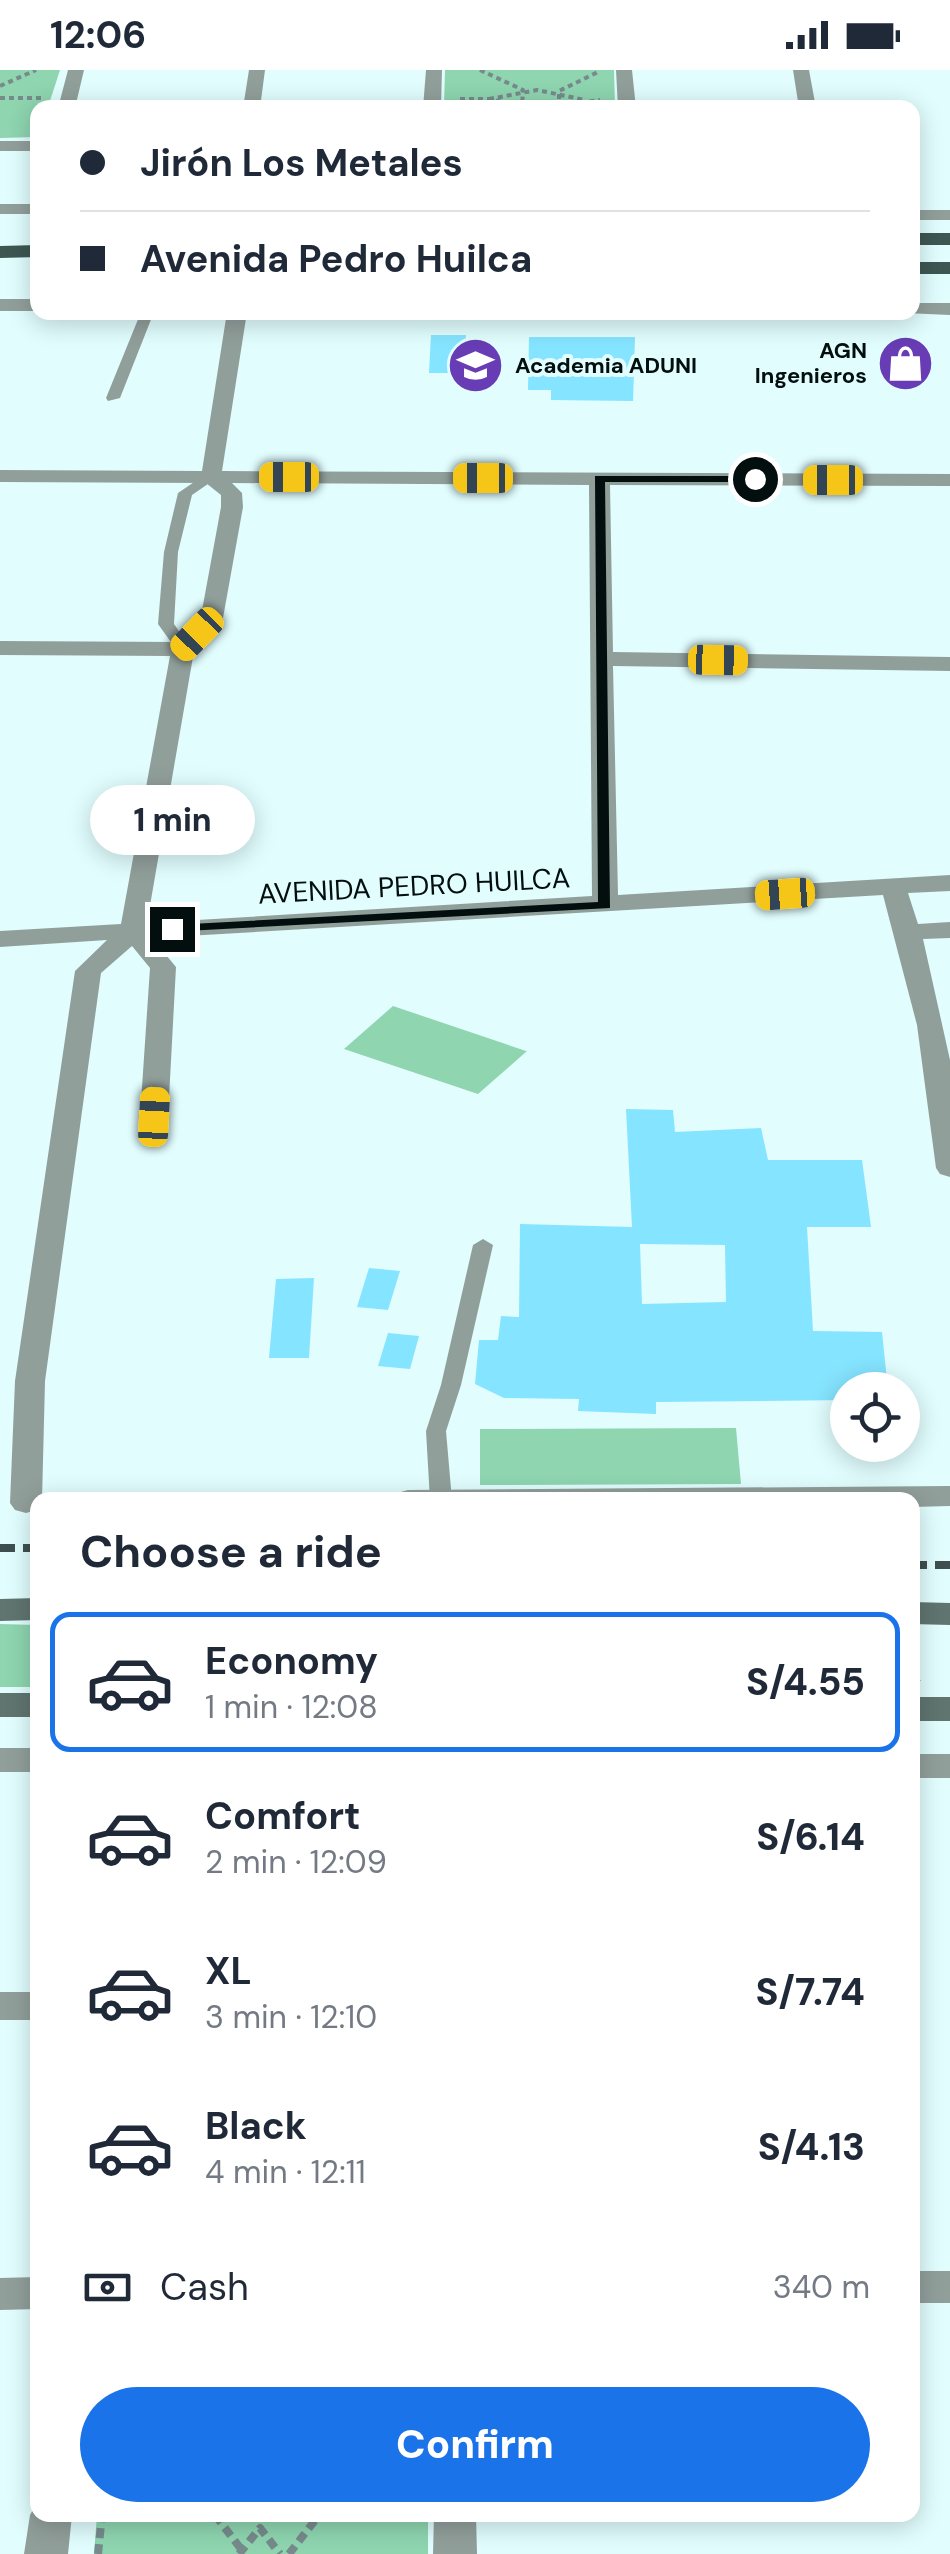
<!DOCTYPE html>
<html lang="en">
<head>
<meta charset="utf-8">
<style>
	:root { --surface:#fff; --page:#f6f6f7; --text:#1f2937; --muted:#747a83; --line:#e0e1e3; --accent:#1a73e8 }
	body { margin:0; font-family:"DM Sans",sans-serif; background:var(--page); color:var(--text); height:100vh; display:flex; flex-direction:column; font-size:38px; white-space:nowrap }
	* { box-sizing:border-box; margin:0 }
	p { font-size:32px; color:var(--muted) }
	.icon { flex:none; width:55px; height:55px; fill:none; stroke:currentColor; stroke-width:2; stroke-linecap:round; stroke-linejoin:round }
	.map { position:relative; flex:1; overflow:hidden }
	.details { position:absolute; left:30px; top:1422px; width:890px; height:1030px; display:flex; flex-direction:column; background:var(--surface); border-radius:20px; box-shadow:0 5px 25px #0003 }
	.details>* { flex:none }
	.hud { position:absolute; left:30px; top:30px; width:890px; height:220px; border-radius:20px; box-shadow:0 5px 25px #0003; display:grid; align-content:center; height:220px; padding:0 50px; background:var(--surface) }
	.controls { position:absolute; left:830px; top:1302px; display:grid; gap:20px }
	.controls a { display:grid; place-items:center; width:90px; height:90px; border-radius:50%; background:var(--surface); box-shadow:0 5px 25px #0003; font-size:50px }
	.end { position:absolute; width:45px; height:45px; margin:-22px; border:12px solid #030e0f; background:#fff; box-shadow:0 0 0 5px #fff }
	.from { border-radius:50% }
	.bubble { position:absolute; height:70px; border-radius:35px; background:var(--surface); box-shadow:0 5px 25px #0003; font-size:32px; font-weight:800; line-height:70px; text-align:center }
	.car { position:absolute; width:30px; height:60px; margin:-30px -15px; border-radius:12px; box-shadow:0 0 8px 2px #0007; background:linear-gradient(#f5c518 24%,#345 0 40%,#f5c518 0 76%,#345 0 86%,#f5c518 0) }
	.hud b { display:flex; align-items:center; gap:35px; height:95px; font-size:38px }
	.hud b+b { border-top:2px solid var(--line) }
	.hud i { width:25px; height:25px; background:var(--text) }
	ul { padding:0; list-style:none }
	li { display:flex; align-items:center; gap:30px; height:140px; margin:0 20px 15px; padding:0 30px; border:5px solid transparent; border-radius:20px }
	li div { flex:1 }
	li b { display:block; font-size:38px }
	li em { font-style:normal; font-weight:800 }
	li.on { border-color:var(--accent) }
	li>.icon { width:90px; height:90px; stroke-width:1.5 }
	h2 { padding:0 50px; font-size:45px; line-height:120px }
	.pay { display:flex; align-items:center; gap:25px; height:110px; padding:0 50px; font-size:38px }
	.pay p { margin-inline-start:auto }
	.button { display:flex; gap:20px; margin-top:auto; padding:20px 50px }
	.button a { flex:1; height:115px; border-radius:60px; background:var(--accent); color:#fff; font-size:40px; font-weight:800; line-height:115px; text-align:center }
	.status { display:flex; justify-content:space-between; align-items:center; height:70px; padding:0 50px; background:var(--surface); direction:ltr }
	.status svg { height:28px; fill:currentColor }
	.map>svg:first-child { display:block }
	.green { fill:#8ed5b0 }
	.building { fill:#85e4ff; fill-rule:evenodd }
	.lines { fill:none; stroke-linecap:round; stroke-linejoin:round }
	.path-far2 { stroke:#778b8c; stroke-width:4; stroke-dasharray:5 4; stroke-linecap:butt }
	.path-far1 { stroke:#778b8c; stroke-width:6; stroke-dasharray:8 5; stroke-linecap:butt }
	.path { stroke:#778b8c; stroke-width:8; stroke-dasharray:10 6; stroke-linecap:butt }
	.lane { fill:#919f9b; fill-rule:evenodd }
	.street { fill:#919f9b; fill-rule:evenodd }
	.secondary { fill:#607570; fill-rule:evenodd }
	.primary { fill:#3e5752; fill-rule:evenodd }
	.rail { stroke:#3f4f50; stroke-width:8; stroke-dasharray:15 8; stroke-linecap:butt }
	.route { fill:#030e0f }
	.labels { text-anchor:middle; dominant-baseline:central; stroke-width:8; stroke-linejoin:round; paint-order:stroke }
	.far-poi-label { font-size:22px; font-weight:bold; fill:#030e0f; stroke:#e1fdfe; text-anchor:end }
	.street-label { font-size:28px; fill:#030e0f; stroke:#e1fdfe }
</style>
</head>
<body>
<div class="status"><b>12:06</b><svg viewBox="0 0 49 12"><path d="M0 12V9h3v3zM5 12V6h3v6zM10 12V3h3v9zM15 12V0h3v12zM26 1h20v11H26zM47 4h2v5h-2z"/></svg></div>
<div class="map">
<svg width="950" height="2484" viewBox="0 0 950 2484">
	<rect width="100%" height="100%" fill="#e1fdfe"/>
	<path class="green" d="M0,0h60l-12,37 -10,1 -1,29 -37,1z
		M445,0h169l1,37h-171z
		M393,936l133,45h1l-49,43 -134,-45z
		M736,1358l5,56 -261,1v-56z
		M0,1554l37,1v62h-37z
		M97,2445h331v39h-334z"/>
	<path class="building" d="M431,265h35l-2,38h-35z
		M529,267h106l-2,64 -82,-1v-10h-23z
		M626,1039l47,1 2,22 86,-4 7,32h94l9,67h-64l6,104 69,1 6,58h-40v10l-192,2v12l-78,-3 1,-12 -75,-1 -29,-14 4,-44h19l3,-24 18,1 1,-93 112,3zM640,1174l85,1 1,57 -84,2z
		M369,1198l31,3 -12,39 -31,-3z
		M314,1208l-5,80h-40l7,-79z
		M388,1263l31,3 -9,33 -32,-3z"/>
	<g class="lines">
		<path class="path-far2" d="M480,0l43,20 -1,17
			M0,16l36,-16
			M0,28h44
			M460,29h29l43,9
			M489,29l48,-9 48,10
			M545,38l55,-8
			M559,38v-17l39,-19"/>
		<path class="path-far1" d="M912,1572l6,39"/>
		<path class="path" d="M215,2445l26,34
			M98,2484l4,-39
			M239,2484l21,-26 20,26
			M289,2484l30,-39"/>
		<path class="lane" d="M141,242h13l-34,86 -12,3 -2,-3z
			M206,404l12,3 -26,18 -14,57 -4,72 17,25 -8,5 -5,-2 -20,-28 6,-72 14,-59z
			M483,1169l10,6 -32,140 -15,46 6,69h-22l-4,-69 15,-46 32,-140z"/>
		<path class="street" d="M68,0h16l-9,38h-17z
			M249,0h16l-5,38h-17z
			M426,0h16l-1,38h-18z
			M616,0h16l4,38h-18z
			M793,0h16l7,38h-17z
			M0,71h38v10h-38z
			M0,134h38v10h-38z
			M912,140h38v10h-38z
			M0,229h38v12h-38z
			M912,233h38v12l-45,-2 7,-1z
			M227,242h20l-25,159 728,3v12l-340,-1 3,167 337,5v14l-337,-5 5,229 332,-20v16l-42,2 10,31 32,-2v16l-27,1 27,121v117l-10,-3 -4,-6 -19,-143 -34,-130 -731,43 24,29 -8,150 -14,8 -14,-8 10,-149 -18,-22 -31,27 -56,408 -3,119h-4l-1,10 -11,3 -11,-3 -5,-7 5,-122 60,-410 32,-31 -107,7v-16l121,-7 49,-268 -170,-1v-14l177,1 24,-26 20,-109v-12l-15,-12 -206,-1v-12l202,1zM232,413l357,2 3,411 -445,27 47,-272 29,-33 20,-111 -1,-14z
			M950,1416v20l-38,1v-7h-520l5,-7 11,-3z
			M0,1678h38v24h-38z
			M912,1684h38v24h-38z
			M0,1922h38v28h-38z
			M912,2201h38v32h-38z
			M38,2207v32l-38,1v-32z
			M38,2431v14h34l-4,39h-44l6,-39z
			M434,2445h42l1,39h-44z"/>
		<path class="secondary" d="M38,1528v22l-38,1v-22z
			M912,1532l38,1v22l-38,-1z
			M0,1623h38v24h-38z
			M912,1627h38v24h-38z"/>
		<path class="primary" d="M912,163h38v12h-38z
			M38,175v12l-38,1v-12z
			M912,192h38v12h-38z"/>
		<path class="rail" d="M0,1478h38
			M912,1495h38"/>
	</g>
	<path class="route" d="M595,406h160l6,3 -6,3h-150l5,426 -443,24 -2,-3 7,-4 426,-23z"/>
	<defs>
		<symbol id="shop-disc" viewBox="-11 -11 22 22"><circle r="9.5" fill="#673cb4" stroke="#e1fdfe"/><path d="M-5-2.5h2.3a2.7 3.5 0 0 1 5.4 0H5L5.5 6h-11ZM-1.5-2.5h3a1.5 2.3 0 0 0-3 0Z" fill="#fff"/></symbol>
		<symbol id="university-disc" viewBox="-11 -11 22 22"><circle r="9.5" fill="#673cb4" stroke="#e1fdfe"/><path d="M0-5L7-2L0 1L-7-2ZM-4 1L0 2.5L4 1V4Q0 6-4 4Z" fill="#fff"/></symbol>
	</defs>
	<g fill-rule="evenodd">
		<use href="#shop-disc" x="874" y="262" width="63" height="63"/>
		<use href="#university-disc" x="444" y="264" width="63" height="63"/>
	</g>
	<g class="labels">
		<g class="far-poi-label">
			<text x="867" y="280">AGN<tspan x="867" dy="25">Ingenieros</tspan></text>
			<text x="515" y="295" text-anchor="start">Academia ADUNI</text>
		</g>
		<g class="street-label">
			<text transform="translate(414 816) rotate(-3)">AVENIDA PEDRO HUILCA</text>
		</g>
	</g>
</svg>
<div class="controls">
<a><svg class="icon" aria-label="locate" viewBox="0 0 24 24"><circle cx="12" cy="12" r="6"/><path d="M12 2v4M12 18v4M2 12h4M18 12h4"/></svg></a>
</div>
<i class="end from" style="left:755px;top:409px"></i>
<i class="end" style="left:172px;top:859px"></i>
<div class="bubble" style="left:90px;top:715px;width:165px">1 min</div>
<i class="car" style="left:289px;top:407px;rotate:270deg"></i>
<i class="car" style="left:483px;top:408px;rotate:270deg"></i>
<i class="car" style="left:833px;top:410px;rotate:270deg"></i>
<i class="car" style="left:197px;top:564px;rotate:224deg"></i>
<i class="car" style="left:718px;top:590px;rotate:91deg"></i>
<i class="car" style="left:785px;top:824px;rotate:266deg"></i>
<i class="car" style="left:154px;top:1047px;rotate:3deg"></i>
<div class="hud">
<b><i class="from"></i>Jirón Los Metales</b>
<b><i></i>Avenida Pedro Huilca</b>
</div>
<section class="details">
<h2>Choose a ride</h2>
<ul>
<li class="on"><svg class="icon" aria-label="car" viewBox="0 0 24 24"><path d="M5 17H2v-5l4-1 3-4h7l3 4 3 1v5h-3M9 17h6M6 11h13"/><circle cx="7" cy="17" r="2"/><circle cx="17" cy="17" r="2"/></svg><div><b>Economy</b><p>1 min · 12:08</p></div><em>S/4.55</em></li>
<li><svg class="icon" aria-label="car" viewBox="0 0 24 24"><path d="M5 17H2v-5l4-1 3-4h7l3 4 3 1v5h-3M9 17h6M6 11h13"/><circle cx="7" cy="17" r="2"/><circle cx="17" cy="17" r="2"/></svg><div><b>Comfort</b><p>2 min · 12:09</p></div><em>S/6.14</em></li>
<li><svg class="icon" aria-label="car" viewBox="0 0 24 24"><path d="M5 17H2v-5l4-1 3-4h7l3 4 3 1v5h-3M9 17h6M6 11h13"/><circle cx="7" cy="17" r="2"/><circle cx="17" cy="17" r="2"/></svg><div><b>XL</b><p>3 min · 12:10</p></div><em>S/7.74</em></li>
<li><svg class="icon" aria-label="car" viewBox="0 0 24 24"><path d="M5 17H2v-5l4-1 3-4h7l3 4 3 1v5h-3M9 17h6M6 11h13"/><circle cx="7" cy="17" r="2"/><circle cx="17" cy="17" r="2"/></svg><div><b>Black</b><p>4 min · 12:11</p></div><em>S/4.13</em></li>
</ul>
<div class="pay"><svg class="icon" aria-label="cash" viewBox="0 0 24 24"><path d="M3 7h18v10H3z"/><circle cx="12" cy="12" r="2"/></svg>Cash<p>340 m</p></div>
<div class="button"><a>Confirm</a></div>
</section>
</div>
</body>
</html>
